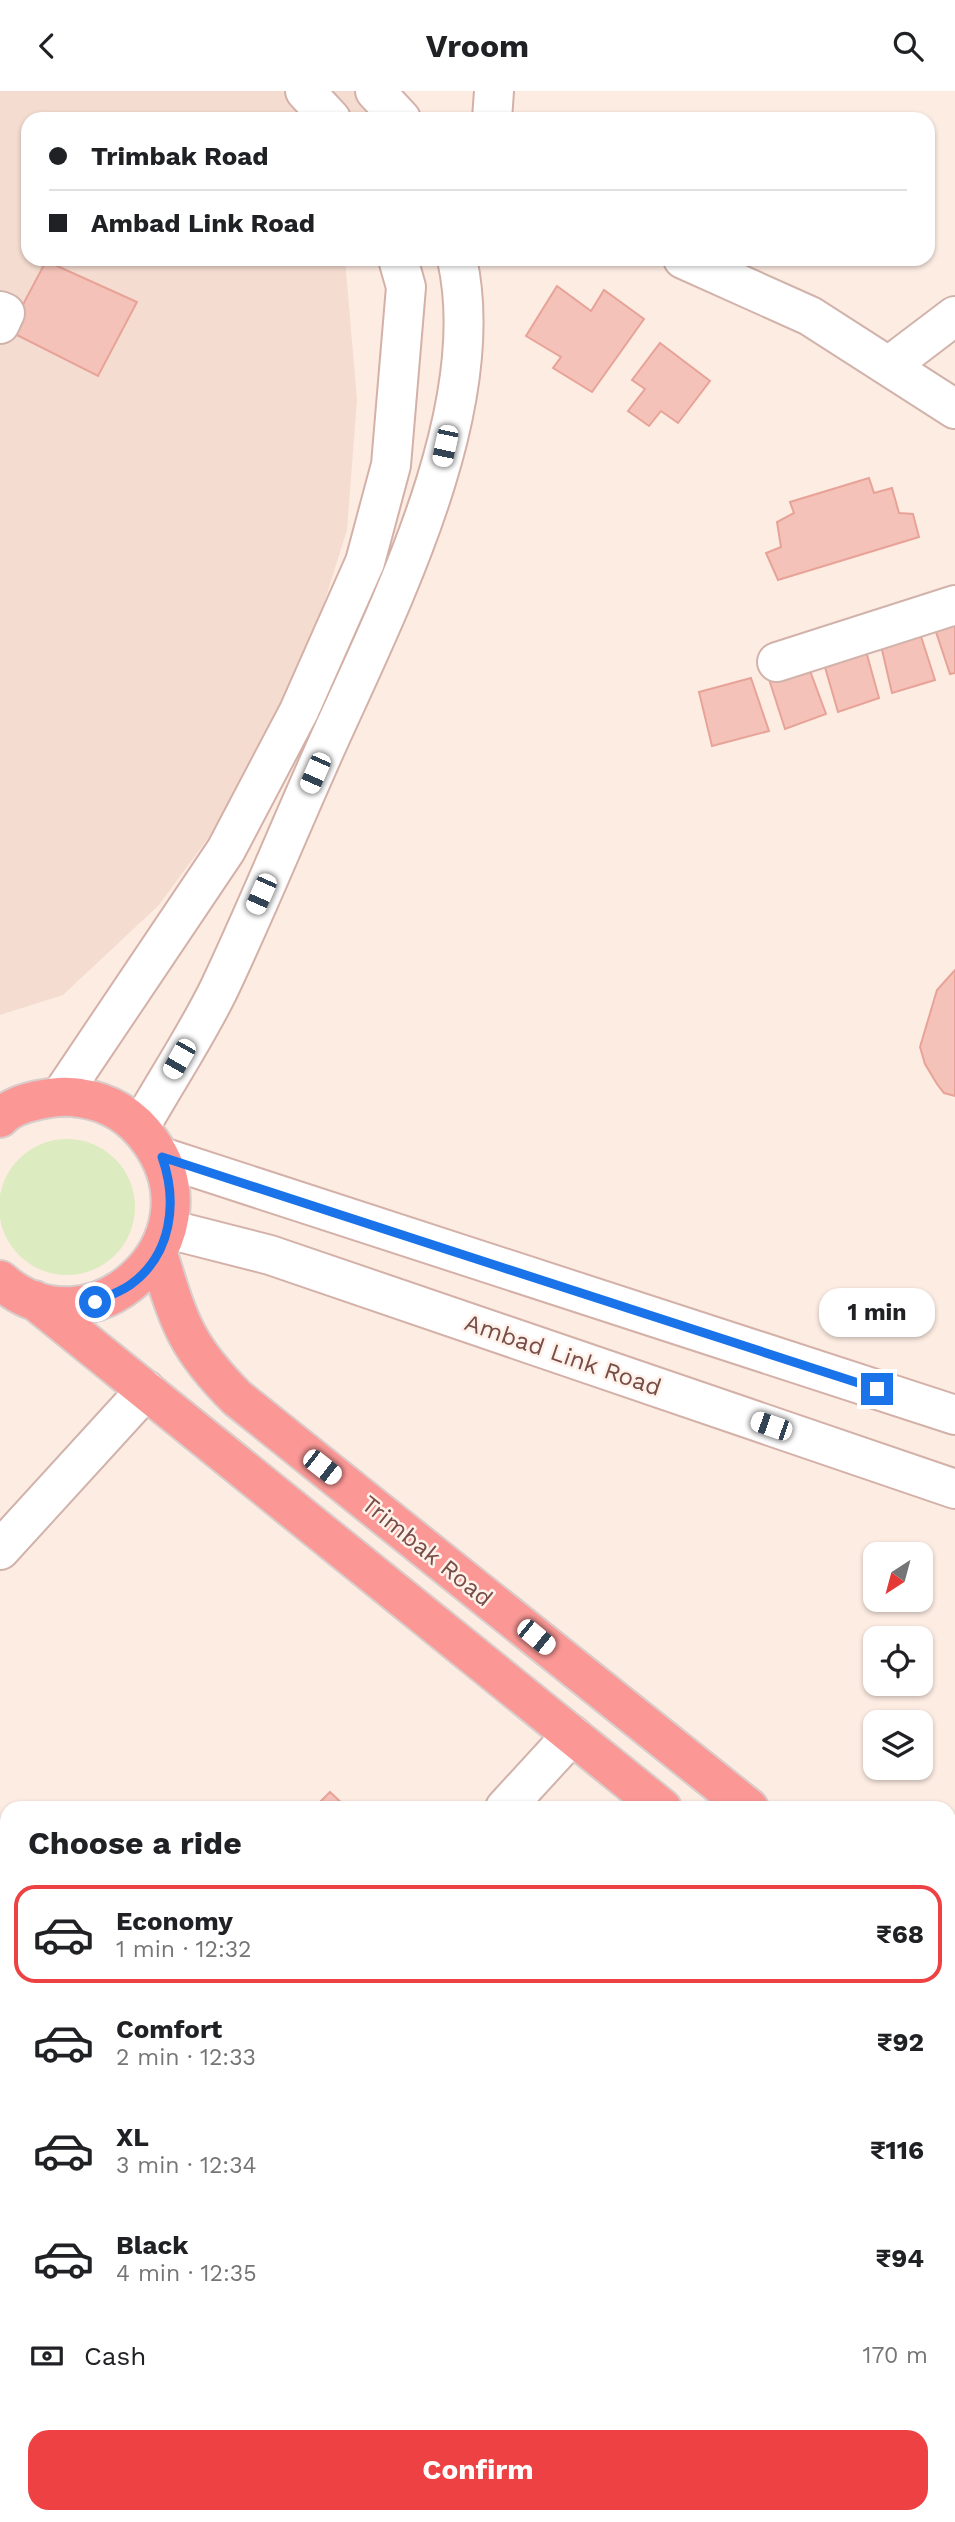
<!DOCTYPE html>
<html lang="en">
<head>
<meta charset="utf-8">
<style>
	:root { --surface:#fff; --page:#f2f2f2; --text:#202124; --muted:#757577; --line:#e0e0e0; --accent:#ed4143 }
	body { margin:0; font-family:"Work Sans",sans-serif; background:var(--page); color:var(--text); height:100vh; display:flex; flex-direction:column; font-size:26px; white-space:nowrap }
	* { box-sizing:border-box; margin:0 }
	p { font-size:23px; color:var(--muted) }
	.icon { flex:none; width:38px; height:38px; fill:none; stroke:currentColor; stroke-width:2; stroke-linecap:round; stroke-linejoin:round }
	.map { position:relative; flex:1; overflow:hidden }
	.sheet { position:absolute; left:0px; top:1710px; width:956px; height:723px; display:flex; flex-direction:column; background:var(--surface); border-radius:21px 21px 0 0; box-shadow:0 2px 5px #0004 }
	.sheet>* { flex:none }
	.banner { position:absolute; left:21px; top:21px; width:914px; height:154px; border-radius:21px; box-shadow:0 2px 5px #0004; display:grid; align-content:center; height:154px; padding:0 28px; background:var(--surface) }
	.needle { width:46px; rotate:216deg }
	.controls { position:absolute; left:863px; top:1451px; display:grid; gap:14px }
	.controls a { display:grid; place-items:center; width:70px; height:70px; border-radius:14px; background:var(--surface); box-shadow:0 2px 5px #0004; font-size:35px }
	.end { position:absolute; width:32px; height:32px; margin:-16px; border:9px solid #1a73e8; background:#fff; box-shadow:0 0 0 4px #fff }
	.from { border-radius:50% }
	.bubble { position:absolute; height:49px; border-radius:21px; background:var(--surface); box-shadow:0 2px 5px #0004; font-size:23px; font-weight:700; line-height:49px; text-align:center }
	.car { position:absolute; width:21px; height:42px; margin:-21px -10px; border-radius:9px; box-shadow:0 0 5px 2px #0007; background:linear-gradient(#fff 24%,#345 0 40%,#fff 0 76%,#345 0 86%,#fff 0) }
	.banner b { display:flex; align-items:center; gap:24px; height:66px; font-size:26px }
	.banner b+b { border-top:2px solid var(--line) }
	.banner i { width:18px; height:18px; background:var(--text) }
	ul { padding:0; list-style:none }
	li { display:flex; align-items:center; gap:21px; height:98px; margin:0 14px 10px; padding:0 14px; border:4px solid transparent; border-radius:21px }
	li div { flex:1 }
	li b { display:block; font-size:26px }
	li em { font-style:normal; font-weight:700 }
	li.active { border-color:var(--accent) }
	li>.icon { width:63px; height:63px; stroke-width:1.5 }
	h2 { padding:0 28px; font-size:32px; line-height:84px }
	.pay { display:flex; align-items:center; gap:18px; height:77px; padding:0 28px; font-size:26px }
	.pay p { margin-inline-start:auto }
	.button { display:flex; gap:14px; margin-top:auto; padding:14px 28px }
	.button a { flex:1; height:80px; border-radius:21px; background:var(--accent); color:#fff; font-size:28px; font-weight:700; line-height:80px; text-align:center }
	header { display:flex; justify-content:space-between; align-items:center; height:91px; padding:0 28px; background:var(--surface); font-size:32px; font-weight:700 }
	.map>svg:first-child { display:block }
	.residential { fill:#f5dcd0 }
	.green { fill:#dcebc0 }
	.building { fill:#f4c2b8; stroke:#e7a398; stroke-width:2 }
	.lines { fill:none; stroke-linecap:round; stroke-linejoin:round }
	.street-casing { stroke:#d1b3ab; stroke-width:42 }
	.secondary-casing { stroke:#d4b1a8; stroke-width:42 }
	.primary-casing { stroke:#d9cdcb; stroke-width:42 }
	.highway-casing { stroke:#d9cdcb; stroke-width:42 }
	.street { stroke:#fff; stroke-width:38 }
	.secondary { stroke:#fff; stroke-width:38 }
	.primary { stroke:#ffc097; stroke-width:38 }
	.highway { stroke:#fb9896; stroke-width:38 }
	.route { stroke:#1a73e8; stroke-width:9 }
	.labels { text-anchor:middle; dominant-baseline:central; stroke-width:5; stroke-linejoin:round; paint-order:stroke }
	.street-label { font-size:24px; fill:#764d47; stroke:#fff1e9 }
</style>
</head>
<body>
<header><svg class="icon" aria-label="back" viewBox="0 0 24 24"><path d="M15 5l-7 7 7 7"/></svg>Vroom<svg class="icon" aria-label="search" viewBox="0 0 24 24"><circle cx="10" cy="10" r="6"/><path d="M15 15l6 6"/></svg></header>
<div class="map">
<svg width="955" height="2431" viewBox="0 0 955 2431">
	<rect width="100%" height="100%" fill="#fdece2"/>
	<path class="residential" d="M0,0h378l-8,28h-342v140h317l12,141 -10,130 -53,168 -58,102 -77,105 -96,90 -63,20z"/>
	<path class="green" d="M-1 1116a68 68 0 1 1 136 0a68 68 0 1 1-136 0Z"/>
	<path class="building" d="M46,170l91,41 -39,74 -89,-45z
		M557,195l34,25 13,-21 40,29 -52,73 -39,-24 8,-11 -35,-21z
		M660,252l50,38 -32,42 -17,-12 -12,15 -21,-15 17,-22 -13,-9z
		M869,387l5,15 18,-5 7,25 14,1 6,23 -141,43 -12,-27 15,-6 -4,-25 17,-9 -4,-11z
		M955,525v57l-5,1 -17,-51z
		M918,536l17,53 -43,13 -13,-56z
		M864,553l15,54 -41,14 -16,-55z
		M806,569l20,54 -41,15 -18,-56z
		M751,587l18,53 -57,15 -13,-54z
		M955,879v126l-11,-3 -7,-9 -12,-20 -5,-17 17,-57z
		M330,1701l17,16h-33z"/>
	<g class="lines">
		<defs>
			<path id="street" d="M683,168l127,57 145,93
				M0,220l5,2 -5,11
				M889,275l66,-50
				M777,571l178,-57
				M0,1459l146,-160
				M505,1717l67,-73
				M948,2425l6,6
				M50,2426l1,5"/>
			<path id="secondary" d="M305,0l26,28
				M375,0l26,28
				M492,28l2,-28
				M60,1006l166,-247 73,-139 66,-149 26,-97 15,-178 -8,-28
				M140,1036c26,-46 56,-91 79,-138 38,-80 71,-162 107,-242 61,-136 165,-337 131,-488
				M162,1066l793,258
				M168,1138l102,26 685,234"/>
			<path id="primary" d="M948,2241l7,-6
				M948,2318l7,-6
				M768,2431l5,-5
				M840,2431l5,-5"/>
			<path id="highway" d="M0,1027c15,-17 59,-24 80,-20 29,4 53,19 70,43 72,100 -60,219 -150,139
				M158,1163c21,68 27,92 79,144l512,410
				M34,1209l628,508
				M948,1876l7,5
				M948,1947l7,6"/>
		</defs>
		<use href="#street" class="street-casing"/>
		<use href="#secondary" class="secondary-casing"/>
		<use href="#primary" class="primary-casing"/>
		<use href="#highway" class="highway-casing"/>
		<use href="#street" class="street"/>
		<use href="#secondary" class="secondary"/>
		<use href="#primary" class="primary"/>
		<use href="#highway" class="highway"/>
	</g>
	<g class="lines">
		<path class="route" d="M95,1211c11,-5 25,-10 35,-17 42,-30 48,-83 32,-128l715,232"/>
	</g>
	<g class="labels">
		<g class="street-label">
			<text transform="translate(563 1264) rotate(19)">Ambad Link Road</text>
			<text transform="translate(427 1460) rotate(39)">Trimbak Road</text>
		</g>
	</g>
</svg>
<div class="controls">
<a><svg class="needle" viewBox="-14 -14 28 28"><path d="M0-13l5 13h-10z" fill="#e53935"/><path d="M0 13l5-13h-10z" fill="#757577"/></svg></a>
<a><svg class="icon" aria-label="locate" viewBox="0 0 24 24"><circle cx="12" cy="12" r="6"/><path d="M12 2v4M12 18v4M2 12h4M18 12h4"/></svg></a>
<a><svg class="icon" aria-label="layers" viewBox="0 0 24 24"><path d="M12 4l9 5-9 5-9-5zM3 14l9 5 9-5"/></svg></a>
</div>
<i class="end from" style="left:95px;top:1211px"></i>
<i class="end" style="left:877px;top:1298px"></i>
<div class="bubble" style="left:819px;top:1197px;width:116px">1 min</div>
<i class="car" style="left:445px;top:355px;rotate:192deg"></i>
<i class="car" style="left:315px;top:682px;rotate:204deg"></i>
<i class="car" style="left:261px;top:803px;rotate:204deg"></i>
<i class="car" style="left:179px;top:968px;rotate:210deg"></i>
<i class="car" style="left:771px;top:1335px;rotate:289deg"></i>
<i class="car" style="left:322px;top:1376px;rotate:128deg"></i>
<i class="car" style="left:536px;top:1546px;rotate:129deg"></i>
<div class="banner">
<b><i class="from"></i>Trimbak Road</b>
<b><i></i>Ambad Link Road</b>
</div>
<section class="sheet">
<h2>Choose a ride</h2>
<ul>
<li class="active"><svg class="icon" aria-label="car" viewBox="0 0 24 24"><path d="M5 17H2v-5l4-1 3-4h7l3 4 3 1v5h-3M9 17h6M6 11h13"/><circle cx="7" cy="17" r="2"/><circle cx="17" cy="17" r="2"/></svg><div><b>Economy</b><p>1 min · 12:32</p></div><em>₹68</em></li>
<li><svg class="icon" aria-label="car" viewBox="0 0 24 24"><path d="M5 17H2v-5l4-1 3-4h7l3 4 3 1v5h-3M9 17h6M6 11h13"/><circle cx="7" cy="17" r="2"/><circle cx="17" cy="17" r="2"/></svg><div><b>Comfort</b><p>2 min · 12:33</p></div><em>₹92</em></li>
<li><svg class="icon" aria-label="car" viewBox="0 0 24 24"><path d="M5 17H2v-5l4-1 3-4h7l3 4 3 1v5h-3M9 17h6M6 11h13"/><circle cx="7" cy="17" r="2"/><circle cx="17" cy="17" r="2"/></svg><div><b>XL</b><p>3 min · 12:34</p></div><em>₹116</em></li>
<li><svg class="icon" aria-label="car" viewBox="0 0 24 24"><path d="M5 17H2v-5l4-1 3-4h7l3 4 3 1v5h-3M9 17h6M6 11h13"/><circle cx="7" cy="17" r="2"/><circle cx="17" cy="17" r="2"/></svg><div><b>Black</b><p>4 min · 12:35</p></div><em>₹94</em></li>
</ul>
<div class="pay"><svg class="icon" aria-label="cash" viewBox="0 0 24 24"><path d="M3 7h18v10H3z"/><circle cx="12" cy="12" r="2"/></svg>Cash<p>170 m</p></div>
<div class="button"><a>Confirm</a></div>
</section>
</div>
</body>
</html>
